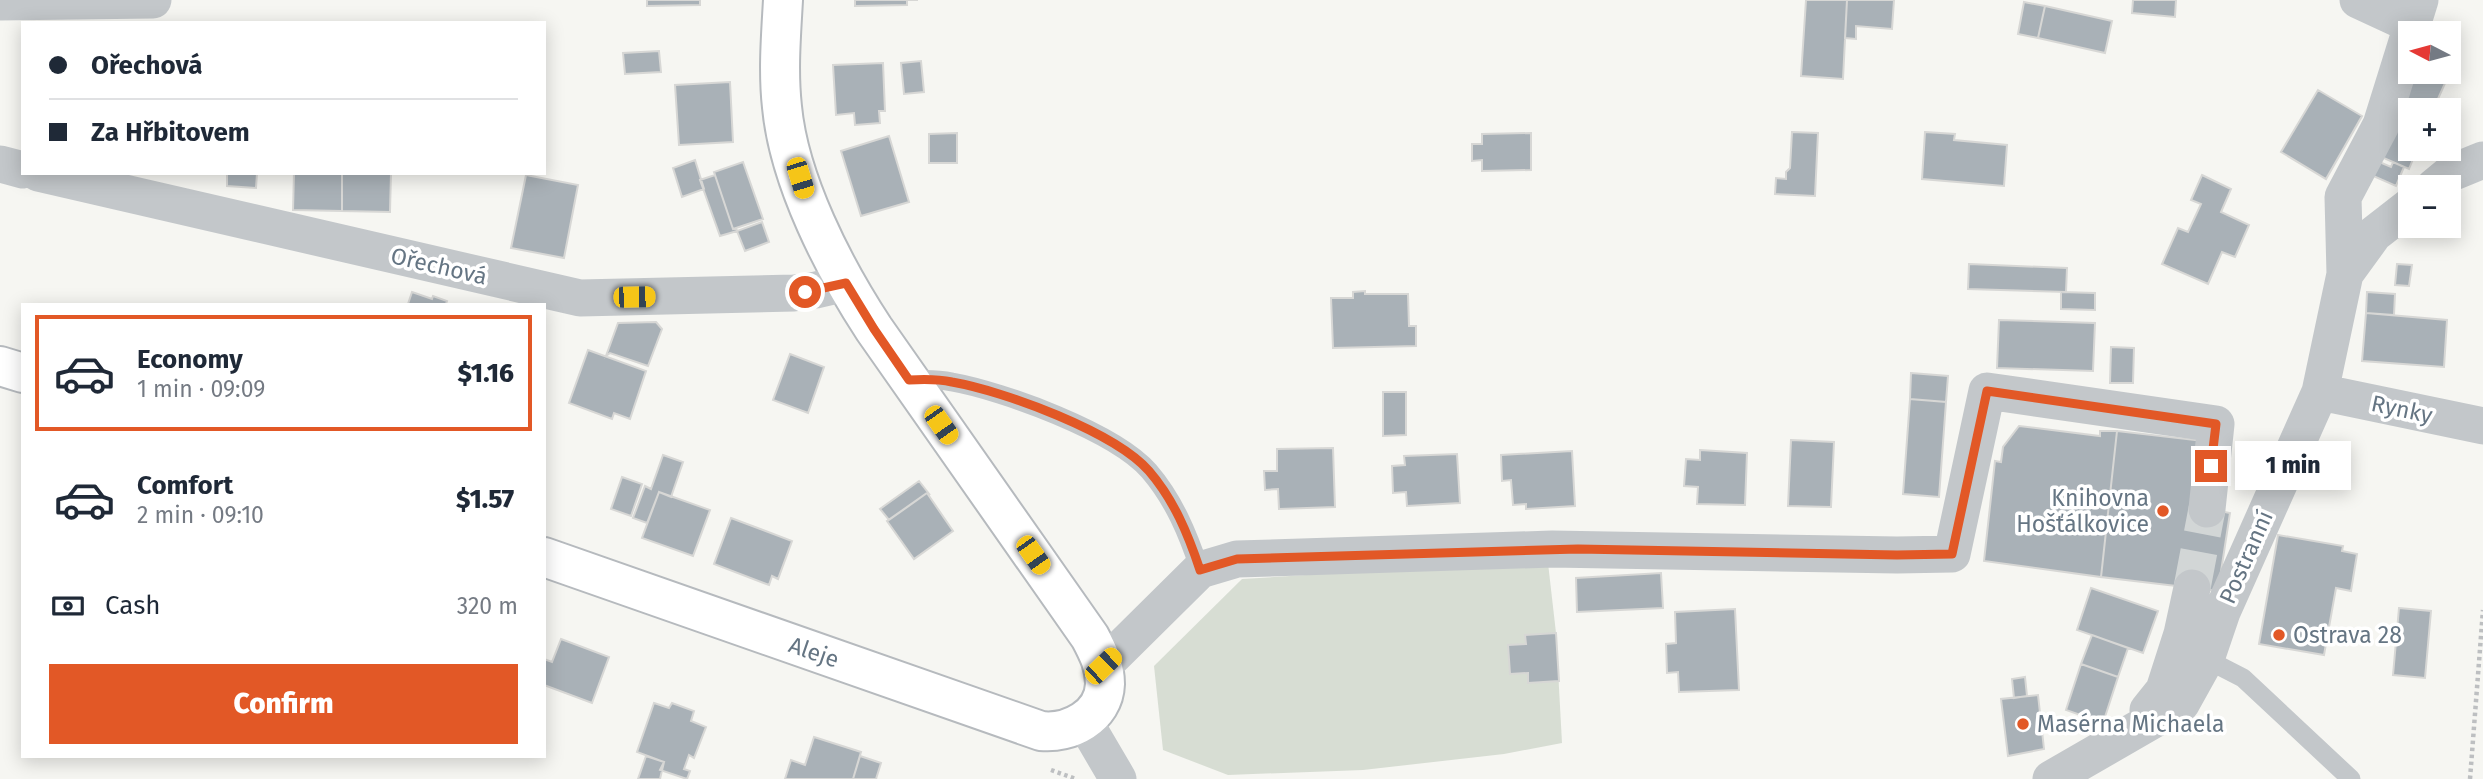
<!DOCTYPE html>
<html lang="en">
<head>
<meta charset="utf-8">
<style>
	:root { --surface:#fff; --page:#f2f2f3; --text:#1f2937; --muted:#747a83; --line:#e0e1e3; --accent:#e25826 }
	body { margin:0; font-family:"Fira Sans",sans-serif; background:var(--page); color:var(--text); height:100vh; display:flex; flex-direction:column; font-size:26px; white-space:nowrap }
	* { box-sizing:border-box; margin:0 }
	p { font-size:23px; color:var(--muted) }
	.icon { flex:none; width:38px; height:38px; fill:none; stroke:currentColor; stroke-width:2; stroke-linecap:round; stroke-linejoin:round }
	.map { position:relative; flex:1; overflow:hidden }
	.details { position:absolute; left:21px; top:303px; width:525px; height:455px; display:flex; flex-direction:column; background:var(--surface); border-radius:0px; box-shadow:0 4px 18px #0003 }
	.details>* { flex:none }
	.top-card { position:absolute; left:21px; top:21px; width:525px; height:154px; border-radius:0px; box-shadow:0 4px 18px #0003; display:grid; align-content:center; height:154px; padding:0 28px; background:var(--surface) }
	.needle { width:46px; rotate:276deg }
	.buttons { position:absolute; left:2398px; top:21px; display:grid; gap:14px }
	.buttons a { display:grid; place-items:center; width:63px; height:63px; border-radius:0px; background:var(--surface); box-shadow:0 4px 18px #0003; font-size:35px }
	.end { position:absolute; width:32px; height:32px; margin:-16px; border:9px solid #e25826; background:#fff; box-shadow:0 0 0 4px #fff }
	.from { border-radius:50% }
	.bubble { position:absolute; height:49px; border-radius:0px; background:var(--surface); box-shadow:0 4px 18px #0003; font-size:23px; font-weight:800; line-height:49px; text-align:center }
	.car { position:absolute; width:21px; height:42px; margin:-21px -10px; border-radius:9px; box-shadow:0 0 5px 2px #0007; background:linear-gradient(#f5c518 24%,#345 0 40%,#f5c518 0 76%,#345 0 86%,#f5c518 0) }
	.top-card b { display:flex; align-items:center; gap:24px; height:66px; font-size:26px }
	.top-card b+b { border-top:2px solid var(--line) }
	.top-card i { width:18px; height:18px; background:var(--text) }
	ul { padding:12px 0 0; list-style:none }
	li { display:flex; align-items:center; gap:21px; height:116px; margin:0 14px 10px; padding:0 14px; border:4px solid transparent; border-radius:0px }
	li div { flex:1 }
	li b { display:block; font-size:26px }
	li em { font-style:normal; font-weight:800 }
	li.active { border-color:var(--accent) }
	li>.icon { width:63px; height:63px; stroke-width:1.5 }
	.pay { display:flex; align-items:center; gap:18px; height:77px; padding:0 28px; font-size:26px }
	.pay p { margin-inline-start:auto }
	.action { display:flex; gap:14px; margin-top:auto; padding:14px 28px }
	.action a { flex:1; height:80px; border-radius:0px; background:var(--accent); color:#fff; font-size:28px; font-weight:800; line-height:80px; text-align:center }
	.map>svg:first-child { display:block }
	.green { fill:#d7ddd3 }
	.building { fill:#a9b1b7; stroke:#d7d7d5; stroke-width:2 }
	.lines { fill:none; stroke-linecap:round; stroke-linejoin:round }
	.street-tunnel { stroke:#d2d6d6; stroke-width:37; stroke-dasharray:37 18; stroke-linecap:butt }
	.secondary-casing { stroke:#b6babe; stroke-width:42 }
	.path { stroke:#bdbfc1; stroke-width:4.5; stroke-dasharray:3.5 3.5; stroke-linecap:butt }
	.lane { stroke:#c3c7ca; stroke-width:19 }
	.street { stroke:#c3c7ca; stroke-width:37 }
	.secondary { stroke:#fff; stroke-width:38 }
	.route { stroke:#e25826; stroke-width:9 }
	.poi-dot { fill:#e25826; stroke:#fff; stroke-width:2.5 }
	.labels { text-anchor:middle; dominant-baseline:central; stroke-width:7; stroke-linejoin:round; paint-order:stroke }
	.street-label { font-size:23px; fill:#657583; stroke:#fff }
	.poi-label { font-size:23px; fill:#657583; stroke:#fff; text-anchor:start }
</style>
</head>
<body>
<div class="map">
<svg width="2483" height="779" viewBox="0 0 2483 779">
	<rect width="100%" height="100%" fill="#f6f6f2"/>
	<path class="green" d="M1548,563l8,70 6,110 -58,11 -141,16 -135,5 -65,-25 -9,-84 88,-87 243,-15z"/>
	<path class="building" d="M647,0h53v5l-53,1z
		M855,0h63h-11v5l-52,1z
		M1806,0h41l-4,79 -42,-3z
		M1847,0h47l-2,29 -36,-3v13l-11,-1z
		M2133,0h43l-1,17 -43,-4z
		M2024,2l21,4 -7,32 -20,-4z
		M2045,6l67,15 -7,32 -67,-15z
		M659,51l2,21 -36,2 -2,-21z
		M921,61l3,31 -20,2 -3,-31z
		M883,63l2,48h-6l1,12 -25,2 -1,-12 -18,2 -3,-50z
		M2415,72h9l22,9 -13,29h-23v13l-14,-6z
		M730,82l3,60 -54,3 -4,-60z
		M2318,90l44,26 -36,63 -45,-27z
		M2396,117l14,6v26h7l-8,20 -30,-13z
		M1792,132l26,1 -3,63 -40,-2 1,-16 10,1v-7l4,-4z
		M1925,132l30,2 -1,6 53,5 -3,41 -82,-7z
		M957,133v30h-28v-29z
		M1531,133v37l-49,1v-11l-10,1v-17h10v-10z
		M889,136l20,66 -48,14 -20,-65z
		M695,160l9,29 -22,8 -9,-29z
		M2377,161l14,6 2,-5 11,5 -8,19 -25,-11z
		M743,162l20,57 -30,10 -19,-57z
		M227,173h30l-1,15 -29,-2z
		M294,173h48v38l-49,-1z
		M342,173h49l-1,39 -48,-1z
		M526,175l52,10 -14,73 -53,-10z
		M715,175l18,54 3,-1 1,3 -17,5 -20,-56z
		M2202,175l29,14 -10,23 28,13 -14,32 -13,-5 -14,32 -46,-20 16,-36 10,4 13,-28 -10,-4z
		M762,222l7,20 -24,9 -8,-20z
		M1969,264l98,4 -1,24 -98,-3z
		M2397,264l15,1 -3,21 -14,-1z
		M1365,291v3h43l1,32h7v20l-83,2 -2,-50h22v-6z
		M412,292l20,7 1,-3 14,5 -1,3h3h-41z
		M2061,292l34,1v17l-34,-1z
		M2367,292l28,2 -1,21 -28,-2z
		M2366,313l81,7 -3,47 -82,-6z
		M1999,320l96,3 -2,48 -96,-3z
		M656,322l6,7 -14,37 -38,-13 -4,3 12,-33z
		M2111,347l23,1 -1,35h-23z
		M588,350l58,21 -16,48 -16,-6 -2,6 -43,-16z
		M790,354l34,13 -16,46 -35,-13z
		M1911,373l37,3 -2,26 -36,-3z
		M1383,392h23v43l-23,1z
		M1910,399l36,3 -7,95 -36,-3z
		M2019,426l81,10v-5h17l-16,146 -117,-16 11,-100 6,1 2,-15z
		M2117,431l87,10 -11,65 37,7 -12,78 -117,-14z
		M1791,440l43,2 -3,65 -43,-1z
		M1333,448l2,59 -56,2 -1,-20 -13,1 -1,-19h13v-22z
		M1700,450l47,3 -2,52 -48,-1 1,-17 -14,-1 2,-27 14,1z
		M1572,451l3,55 -49,3v-5l-13,1 -2,-25 -9,1 -1,-26z
		M1457,454l3,49 -53,3 -1,-14 -13,1 -1,-27 13,-1 -1,-9z
		M663,455l20,7 -12,35 -12,-5 -12,31 -14,-5 12,-32 6,3z
		M622,477l20,7 -11,32 -20,-7z
		M919,481l11,14 -3,-2 -38,27 -9,-11z
		M659,492l51,18 -17,46 -51,-18z
		M927,493l26,38 -39,28 -27,-38z
		M731,518l61,23 -14,38 -6,-3 -3,9 -55,-21z
		M2278,535l65,11 -1,5 15,3 -6,37 -15,-3 -12,67 -65,-11z
		M1661,573l2,35 -86,4 -1,-34z
		M2091,588l67,23 -15,42 -66,-23z
		M2399,608l32,3 -6,67 -32,-3z
		M1735,609l4,81 -60,2 -1,-20 -11,1 -1,-29 10,-1 -1,-31z
		M1556,633l3,48 -31,2v-10l-18,1 -2,-29 18,-1 -1,-9z
		M2092,635l36,13 -10,29 -37,-13z
		M561,639l48,18 -17,46 -48,-18v-26l8,3z
		M2081,664l37,13 -15,46 -37,-13z
		M2025,677l2,19 -13,2 -2,-19z
		M2038,695l6,54 -36,7 -7,-57z
		M654,703l15,5 3,-5 22,8 -3,10 15,6 -12,31 -5,-3 -5,14 6,2 -3,8 -27,-9 4,-8 -27,-10z
		M814,737l47,15 -8,27h-68l6,-19 14,5z
		M646,756l18,6 -4,17h-22z
		M860,756l21,7 -5,16h-23z"/>
	<g class="lines">
		<path class="street-tunnel" d="M2192,588l15,-79"/>
		<defs>
			<path id="secondary" d="M0,366l23,7
				M544,557l497,174c28,3 63,-14 64,-47 0,-18 -7,-32 -15,-47l-216,-308c-40,-61 -85,-148 -92,-222 -4,-36 -1,-71 1,-107"/>
		</defs>
		<use href="#secondary" class="secondary-casing"/>
		<path class="path" d="M1051,770l25,9
			M2470,779l13,-169"/>
		<path class="lane" d="M909,380c15,-1 29,-1 43,2 51,9 163,50 197,89 25,29 39,63 51,99
			M2206,659l37,19 108,101"/>
		<path class="street" d="M2358,0l54,25
			M0,2l153,-2
			M0,164l23,6
			M38,173l542,125 214,-5 22,-3 30,-7
			M2434,187l17,-14 32,-13
			M2345,274l-2,-77 38,-72 39,-125
			M2320,392l163,34
			M1103,666l97,-96 37,-11 315,-10 345,6 55,-1 35,-163 229,33 -9,85
			M2148,710l16,-20 18,-56 10,-46
			M1084,721l34,58
			M2051,779l130,-75 25,-45 16,-47 98,-220 25,-118 29,-40 36,-28"/>
		<use href="#secondary" class="secondary"/>
	</g>
	<g class="lines">
		<path class="route" d="M805,292l41,-9 28,46 35,51c15,-1 29,-1 43,2 52,9 163,50 197,89 25,29 39,63 51,99l37,-11 341,-10 319,6 55,-1 35,-163 229,33 -5,42"/>
	</g>
	<g class="poi-dot">
		<circle cx="2163" cy="511" r="7"/>
		<circle cx="2279" cy="635" r="7"/>
		<circle cx="2023" cy="724" r="7"/>
	</g>
	<g class="labels">
		<g class="street-label">
			<text transform="translate(439 266) rotate(13)">Ořechová</text>
			<text transform="translate(2402 409) rotate(12)">Rynky</text>
			<text transform="translate(2246 557) rotate(-66)">Postranní</text>
			<text transform="translate(814 652) rotate(19)">Aleje</text>
		</g>
		<g class="poi-label">
			<text x="2149" y="498" text-anchor="end">Knihovna<tspan x="2149" dy="26">Hošťálkovice</tspan></text>
			<text x="2293" y="635">Ostrava 28</text>
			<text x="2037" y="724">Masérna Michaela</text>
		</g>
	</g>
</svg>
<div class="buttons">
<a><svg class="needle" viewBox="-14 -14 28 28"><path d="M0-13l5 13h-10z" fill="#e53935"/><path d="M0 13l5-13h-10z" fill="#747a83"/></svg></a>
<a>+</a>
<a>−</a>
</div>
<i class="end from" style="left:805px;top:292px"></i>
<i class="end" style="left:2211px;top:466px"></i>
<div class="bubble" style="left:2235px;top:441px;width:116px">1 min</div>
<i class="car" style="left:800px;top:178px;rotate:163deg"></i>
<i class="car" style="left:634px;top:297px;rotate:89deg"></i>
<i class="car" style="left:941px;top:425px;rotate:145deg"></i>
<i class="car" style="left:1033px;top:555px;rotate:145deg"></i>
<i class="car" style="left:1103px;top:666px;rotate:46deg"></i>
<div class="top-card">
<b><i class="from"></i>Ořechová</b>
<b><i></i>Za Hřbitovem</b>
</div>
<section class="details">
<ul>
<li class="active"><svg class="icon" aria-label="car" viewBox="0 0 24 24"><path d="M5 17H2v-5l4-1 3-4h7l3 4 3 1v5h-3M9 17h6M6 11h13"/><circle cx="7" cy="17" r="2"/><circle cx="17" cy="17" r="2"/></svg><div><b>Economy</b><p>1 min · 09:09</p></div><em>$1.16</em></li>
<li><svg class="icon" aria-label="car" viewBox="0 0 24 24"><path d="M5 17H2v-5l4-1 3-4h7l3 4 3 1v5h-3M9 17h6M6 11h13"/><circle cx="7" cy="17" r="2"/><circle cx="17" cy="17" r="2"/></svg><div><b>Comfort</b><p>2 min · 09:10</p></div><em>$1.57</em></li>
</ul>
<div class="pay"><svg class="icon" aria-label="cash" viewBox="0 0 24 24"><path d="M3 7h18v10H3z"/><circle cx="12" cy="12" r="2"/></svg>Cash<p>320 m</p></div>
<div class="action"><a>Confirm</a></div>
</section>
</div>
</body>
</html>
